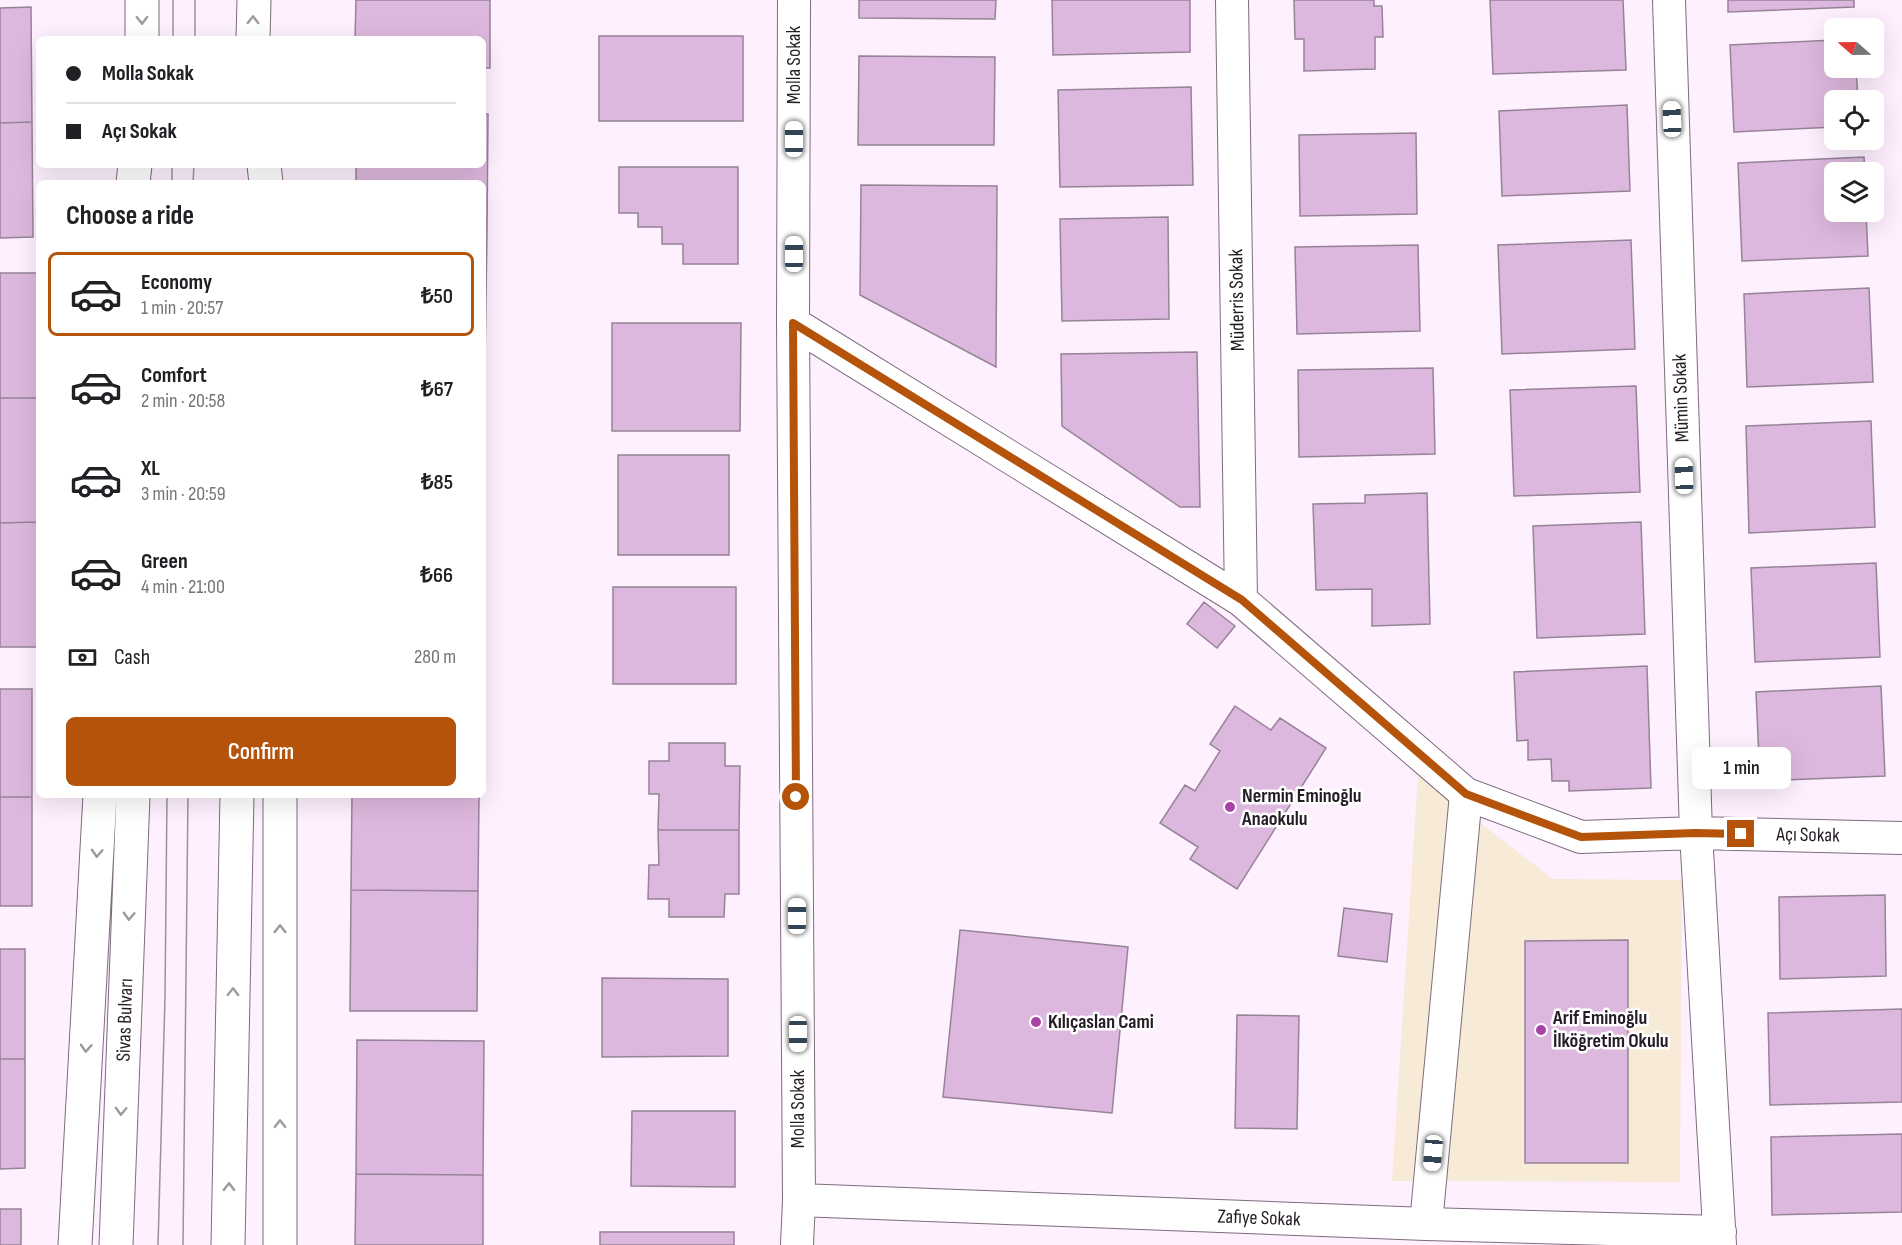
<!DOCTYPE html>
<html lang="en">
<head>
<meta charset="utf-8">
<style>
	:root { --surface:#fff; --page:#f2f2f2; --text:#202124; --muted:#757577; --line:#e0e0e0; --accent:#b45309 }
	body { margin:0; font-family:"Sofia Sans Condensed",sans-serif; background:var(--page); color:var(--text); height:100vh; display:flex; flex-direction:column; font-size:22px; white-space:nowrap }
	* { box-sizing:border-box; margin:0 }
	p { font-size:20px; color:var(--muted) }
	.icon { flex:none; width:33px; height:33px; fill:none; stroke:currentColor; stroke-width:2; stroke-linecap:round; stroke-linejoin:round }
	.map { position:relative; flex:1; overflow:hidden }
	.drawer { position:absolute; left:36px; top:180px; width:450px; height:618px; display:flex; flex-direction:column; background:var(--surface); border-radius:9px; box-shadow:0 6px 24px #0002 }
	.drawer>* { flex:none }
	.hud { position:absolute; left:36px; top:36px; width:450px; height:132px; border-radius:9px; box-shadow:0 6px 24px #0002; display:grid; align-content:center; height:132px; padding:0 30px; background:var(--surface) }
	.needle { width:39px; rotate:290deg }
	.controls { position:absolute; left:1824px; top:18px; display:grid; gap:12px }
	.controls a { display:grid; place-items:center; width:60px; height:60px; border-radius:9px; background:var(--surface); box-shadow:0 6px 24px #0002; font-size:30px }
	.end { position:absolute; width:27px; height:27px; margin:-14px; border:8px solid #b45309; background:#fff; box-shadow:0 0 0 3px #fff }
	.from { border-radius:50% }
	.bubble { position:absolute; height:42px; border-radius:9px; background:var(--surface); box-shadow:0 6px 24px #0002; font-size:20px; font-weight:600; line-height:42px; text-align:center }
	.car { position:absolute; width:18px; height:36px; margin:-18px -9px; border-radius:8px; box-shadow:0 0 4px 2px #0007; background:linear-gradient(#fff 24%,#345 0 40%,#fff 0 76%,#345 0 86%,#fff 0) }
	.hud b { display:flex; align-items:center; gap:21px; height:57px; font-size:22px }
	.hud b+b { border-top:2px solid var(--line) }
	.hud i { width:15px; height:15px; background:var(--text) }
	ul { padding:0; list-style:none }
	li { display:flex; align-items:center; gap:18px; height:84px; margin:0 12px 9px; padding:0 18px; border:3px solid transparent; border-radius:9px }
	li div { flex:1 }
	li b { display:block; font-size:22px }
	li em { font-style:normal; font-weight:600 }
	li.selected { border-color:var(--accent) }
	li>.icon { width:54px; height:54px; stroke-width:1.5 }
	h2 { padding:0 30px; font-size:27px; line-height:72px }
	.pay { display:flex; align-items:center; gap:15px; height:66px; padding:0 30px; font-size:22px }
	.pay p { margin-inline-start:auto }
	.cta { display:flex; gap:12px; margin-top:auto; padding:12px 30px }
	.cta a { flex:1; height:69px; border-radius:9px; background:var(--accent); color:#fff; font-size:24px; font-weight:600; line-height:69px; text-align:center }
	.map>svg:first-child { display:block }
	.education { fill:#f7ead6 }
	.building { fill:#ddb8de; stroke:#978397; stroke-width:1.5 }
	.lines { fill:none; stroke-linecap:round; stroke-linejoin:round }
	.street-casing { stroke:#7e6b7f; stroke-width:34 }
	.highway-casing { stroke:#7e6b7f; stroke-width:35 }
	.street { stroke:#fff; stroke-width:32 }
	.highway { stroke:#fff; stroke-width:33 }
	.tram { stroke:#9c919c; stroke-width:1.5 }
	.oneway { stroke:#9d999d }
	.route { stroke:#b45309; stroke-width:8 }
	.poi-dot { fill:#a942a5; stroke:#fff; stroke-width:2 }
	.labels { text-anchor:middle; dominant-baseline:central; stroke-width:5; stroke-linejoin:round; paint-order:stroke }
	.street-label { font-size:20px; fill:#251d25; stroke:#fff }
	.poi-label { font-size:20px; font-weight:bold; fill:#251d25; stroke:#fff; text-anchor:start }
</style>
</head>
<body>
<div class="map">
<svg width="1902" height="1245" viewBox="0 0 1902 1245">
	<rect width="100%" height="100%" fill="#fef0fe"/>
	<path class="education" d="M1418,775l135,104 129,1 -2,302 -288,-1z"/>
	<path class="building" d="M356,0h134v68h-7v-29h-128z
		M859,0h137l-1,19 -136,-1z
		M1052,0h138v52l-137,3z
		M1294,0h80v6h8l1,31h-8v32l-71,2v-32h-9z
		M1490,0h133l3,70 -133,4z
		M1728,0h126v7l-126,5z
		M31,7l1,115 -32,1v-115z
		M599,36h144v85h-144z
		M1834,40v28h22l2,32h-24v27l-100,5 -4,-87z
		M859,56l136,1 -1,88h-136z
		M1191,87l2,98 -133,2 -2,-97z
		M1627,105l3,86 -128,5 -3,-85z
		M483,114h5l-1,116h-4v-47h-127v-18h127z
		M32,122l1,115 -33,1v-115z
		M1416,133l1,81 -117,2 -1,-81z
		M1864,157l1,15h-31v40h32l2,44 -126,5 -4,-98z
		M619,167h119v97h-55v-20h-21v-17h-24v-14h-19z
		M861,185l136,1 -1,181 -136,-72z
		M1168,217l1,102 -107,2 -2,-102z
		M483,230h4l-2,136h-2z
		M1631,240l4,109 -133,5 -4,-109z
		M1418,245l2,86 -123,3 -2,-87z
		M0,273h37v125h-37z
		M1869,288l4,94 -126,5 -3,-93z
		M612,323h129l-1,108h-128z
		M1197,352l3,155h-20l-118,-81 -1,-72z
		M483,366h2l-1,133h-1z
		M1433,368l2,86 -136,3 -1,-87z
		M1636,386l4,106 -126,4 -4,-106z
		M0,398h37v124l-37,1z
		M1871,421l4,106 -126,6 -3,-107z
		M618,455h111v100h-111z
		M1427,493l3,131 -58,2v-37l-56,1 -3,-86 52,-1v-8z
		M483,499h1v111h-1z
		M37,522v125h-37v-124z
		M1641,522l4,112 -108,4 -4,-112z
		M1876,563l4,94 -125,5 -4,-94z
		M613,587h123v97h-123z
		M1204,602l31,24 -18,22 -30,-24z
		M1647,666l4,122 -82,3v-10h-17l-1,-22 -23,1v-20l-11,1 -3,-69z
		M1881,686l4,90 -125,5 -4,-89z
		M0,689h32v108h-32z
		M1235,706l36,24 9,-12 46,30 -89,141 -47,-30 8,-12 -38,-24 25,-38 10,6 25,-40 -10,-7z
		M669,743h56v23h15l-1,64h-81l1,-36h-10v-33h20z
		M352,795h127l-1,96 -127,-1z
		M0,797h32v109h-32z
		M658,830h81v64h-14l-1,23h-55v-18h-21l1,-34h10z
		M351,890l127,1 -1,120h-127z
		M1885,895l1,81 -106,3 -1,-82z
		M1344,908l48,6 -5,48 -49,-6z
		M960,930l168,17 -16,166 -169,-16z
		M1628,940v223h-103v-222z
		M0,949h25v110h-25z
		M602,978l126,1v77l-126,1z
		M1902,1009v93l-132,3 -2,-92z
		M1237,1015l62,1 -2,113 -62,-1z
		M357,1040l127,1 -1,134 -127,-1z
		M0,1059h25v109l-25,1z
		M632,1111h103v76l-104,-1z
		M1902,1134v78l-130,3 -1,-78z
		M356,1174l127,1v70h-128z
		M0,1209h21v36h-21z
		M600,1232h134v13h-134z"/>
	<g class="lines">
		<defs>
			<path id="street" d="M794,0l-1,323 6,877 -2,45
				M1232,0l9,600
				M1669,0l27,833 24,412
				M793,323l448,277 225,194 115,43 115,-4 206,5
				M799,1200l627,24 294,8
				M1426,1224l40,-430"/>
			<path id="highway" d="M142,0v39
				M253,39l1,-39
				M264,165l2,18
				M133,183l2,-18
				M280,795v450
				M75,1245l25,-450
				M116,1245l17,-450
				M228,1245l9,-450"/>
		</defs>
		<use href="#street" class="street-casing"/>
		<use href="#highway" class="highway-casing"/>
		<use href="#street" class="street"/>
		<use href="#highway" class="highway"/>
		<path class="tram" d="M173,39v-39
			M195,39v-39
			M172,183v-18
			M193,183l1,-18
			M158,1245l7,-248 2,-202
			M183,1245l5,-450"/>
	</g>
	<defs><path id="oneway-chevron" d="M-2-3.5L2.5 0L-2 3.5" fill="none" stroke-width="1.6" stroke-linecap="round" stroke-linejoin="round" transform="scale(1.5)"/></defs>
	<g class="oneway">
		<use href="#oneway-chevron" transform="translate(142 20) rotate(89)"/>
		<use href="#oneway-chevron" transform="translate(253 20) rotate(-89)"/>
		<use href="#oneway-chevron" transform="translate(97 853) rotate(93)"/>
		<use href="#oneway-chevron" transform="translate(129 916) rotate(92)"/>
		<use href="#oneway-chevron" transform="translate(280 929) rotate(-90)"/>
		<use href="#oneway-chevron" transform="translate(233 992) rotate(-89)"/>
		<use href="#oneway-chevron" transform="translate(86 1048) rotate(93)"/>
		<use href="#oneway-chevron" transform="translate(121 1111) rotate(92)"/>
		<use href="#oneway-chevron" transform="translate(280 1124) rotate(-90)"/>
		<use href="#oneway-chevron" transform="translate(229 1187) rotate(-89)"/>
	</g>
	<g class="lines">
		<path class="route" d="M796,797l-3,-474 449,277 224,194 115,43 114,-4 46,1"/>
	</g>
	<g class="poi-dot">
		<circle cx="1230" cy="807" r="6"/>
		<circle cx="1036" cy="1022" r="6"/>
		<circle cx="1541" cy="1030" r="6"/>
	</g>
	<g class="labels">
		<g class="street-label">
			<text transform="translate(794 65) rotate(-90)">Molla Sokak</text>
			<text transform="translate(1237 300) rotate(-91)">Müderris Sokak</text>
			<text transform="translate(1681 398) rotate(-92)">Mümin Sokak</text>
			<text transform="translate(1808 835) rotate(1)">Açı Sokak</text>
			<text transform="translate(125 1020) rotate(-88)">Sivas Bulvarı</text>
			<text transform="translate(798 1109) rotate(-90)">Molla Sokak</text>
			<text transform="translate(1259 1218) rotate(2)">Zafiye Sokak</text>
		</g>
		<g class="poi-label">
			<text x="1242" y="796">Nermin Eminoğlu<tspan x="1242" dy="23">Anaokulu</tspan></text>
			<text x="1553" y="1018">Arif Eminoğlu<tspan x="1553" dy="23">İlköğretim Okulu</tspan></text>
			<text x="1048" y="1022">Kılıçaslan Cami</text>
		</g>
	</g>
</svg>
<div class="controls">
<a><svg class="needle" viewBox="-14 -14 28 28"><path d="M0-13l5 13h-10z" fill="#e53935"/><path d="M0 13l5-13h-10z" fill="#757577"/></svg></a>
<a><svg class="icon" aria-label="locate" viewBox="0 0 24 24"><circle cx="12" cy="12" r="6"/><path d="M12 2v4M12 18v4M2 12h4M18 12h4"/></svg></a>
<a><svg class="icon" aria-label="layers" viewBox="0 0 24 24"><path d="M12 4l9 5-9 5-9-5zM3 14l9 5 9-5"/></svg></a>
</div>
<i class="end from" style="left:796px;top:797px"></i>
<i class="end" style="left:1741px;top:834px"></i>
<div class="bubble" style="left:1692px;top:747px;width:99px">1 min</div>
<i class="car" style="left:1672px;top:119px;rotate:358deg"></i>
<i class="car" style="left:794px;top:139px;rotate:0deg"></i>
<i class="car" style="left:794px;top:254px;rotate:0deg"></i>
<i class="car" style="left:1684px;top:476px;rotate:358deg"></i>
<i class="car" style="left:797px;top:916px;rotate:0deg"></i>
<i class="car" style="left:798px;top:1034px;rotate:180deg"></i>
<i class="car" style="left:1433px;top:1153px;rotate:185deg"></i>
<div class="hud">
<b><i class="from"></i>Molla Sokak</b>
<b><i></i>Açı Sokak</b>
</div>
<section class="drawer">
<h2>Choose a ride</h2>
<ul>
<li class="selected"><svg class="icon" aria-label="car" viewBox="0 0 24 24"><path d="M5 17H2v-5l4-1 3-4h7l3 4 3 1v5h-3M9 17h6M6 11h13"/><circle cx="7" cy="17" r="2"/><circle cx="17" cy="17" r="2"/></svg><div><b>Economy</b><p>1 min · 20:57</p></div><em>₺50</em></li>
<li><svg class="icon" aria-label="car" viewBox="0 0 24 24"><path d="M5 17H2v-5l4-1 3-4h7l3 4 3 1v5h-3M9 17h6M6 11h13"/><circle cx="7" cy="17" r="2"/><circle cx="17" cy="17" r="2"/></svg><div><b>Comfort</b><p>2 min · 20:58</p></div><em>₺67</em></li>
<li><svg class="icon" aria-label="car" viewBox="0 0 24 24"><path d="M5 17H2v-5l4-1 3-4h7l3 4 3 1v5h-3M9 17h6M6 11h13"/><circle cx="7" cy="17" r="2"/><circle cx="17" cy="17" r="2"/></svg><div><b>XL</b><p>3 min · 20:59</p></div><em>₺85</em></li>
<li><svg class="icon" aria-label="car" viewBox="0 0 24 24"><path d="M5 17H2v-5l4-1 3-4h7l3 4 3 1v5h-3M9 17h6M6 11h13"/><circle cx="7" cy="17" r="2"/><circle cx="17" cy="17" r="2"/></svg><div><b>Green</b><p>4 min · 21:00</p></div><em>₺66</em></li>
</ul>
<div class="pay"><svg class="icon" aria-label="cash" viewBox="0 0 24 24"><path d="M3 7h18v10H3z"/><circle cx="12" cy="12" r="2"/></svg>Cash<p>280 m</p></div>
<div class="cta"><a>Confirm</a></div>
</section>
</div>
</body>
</html>
